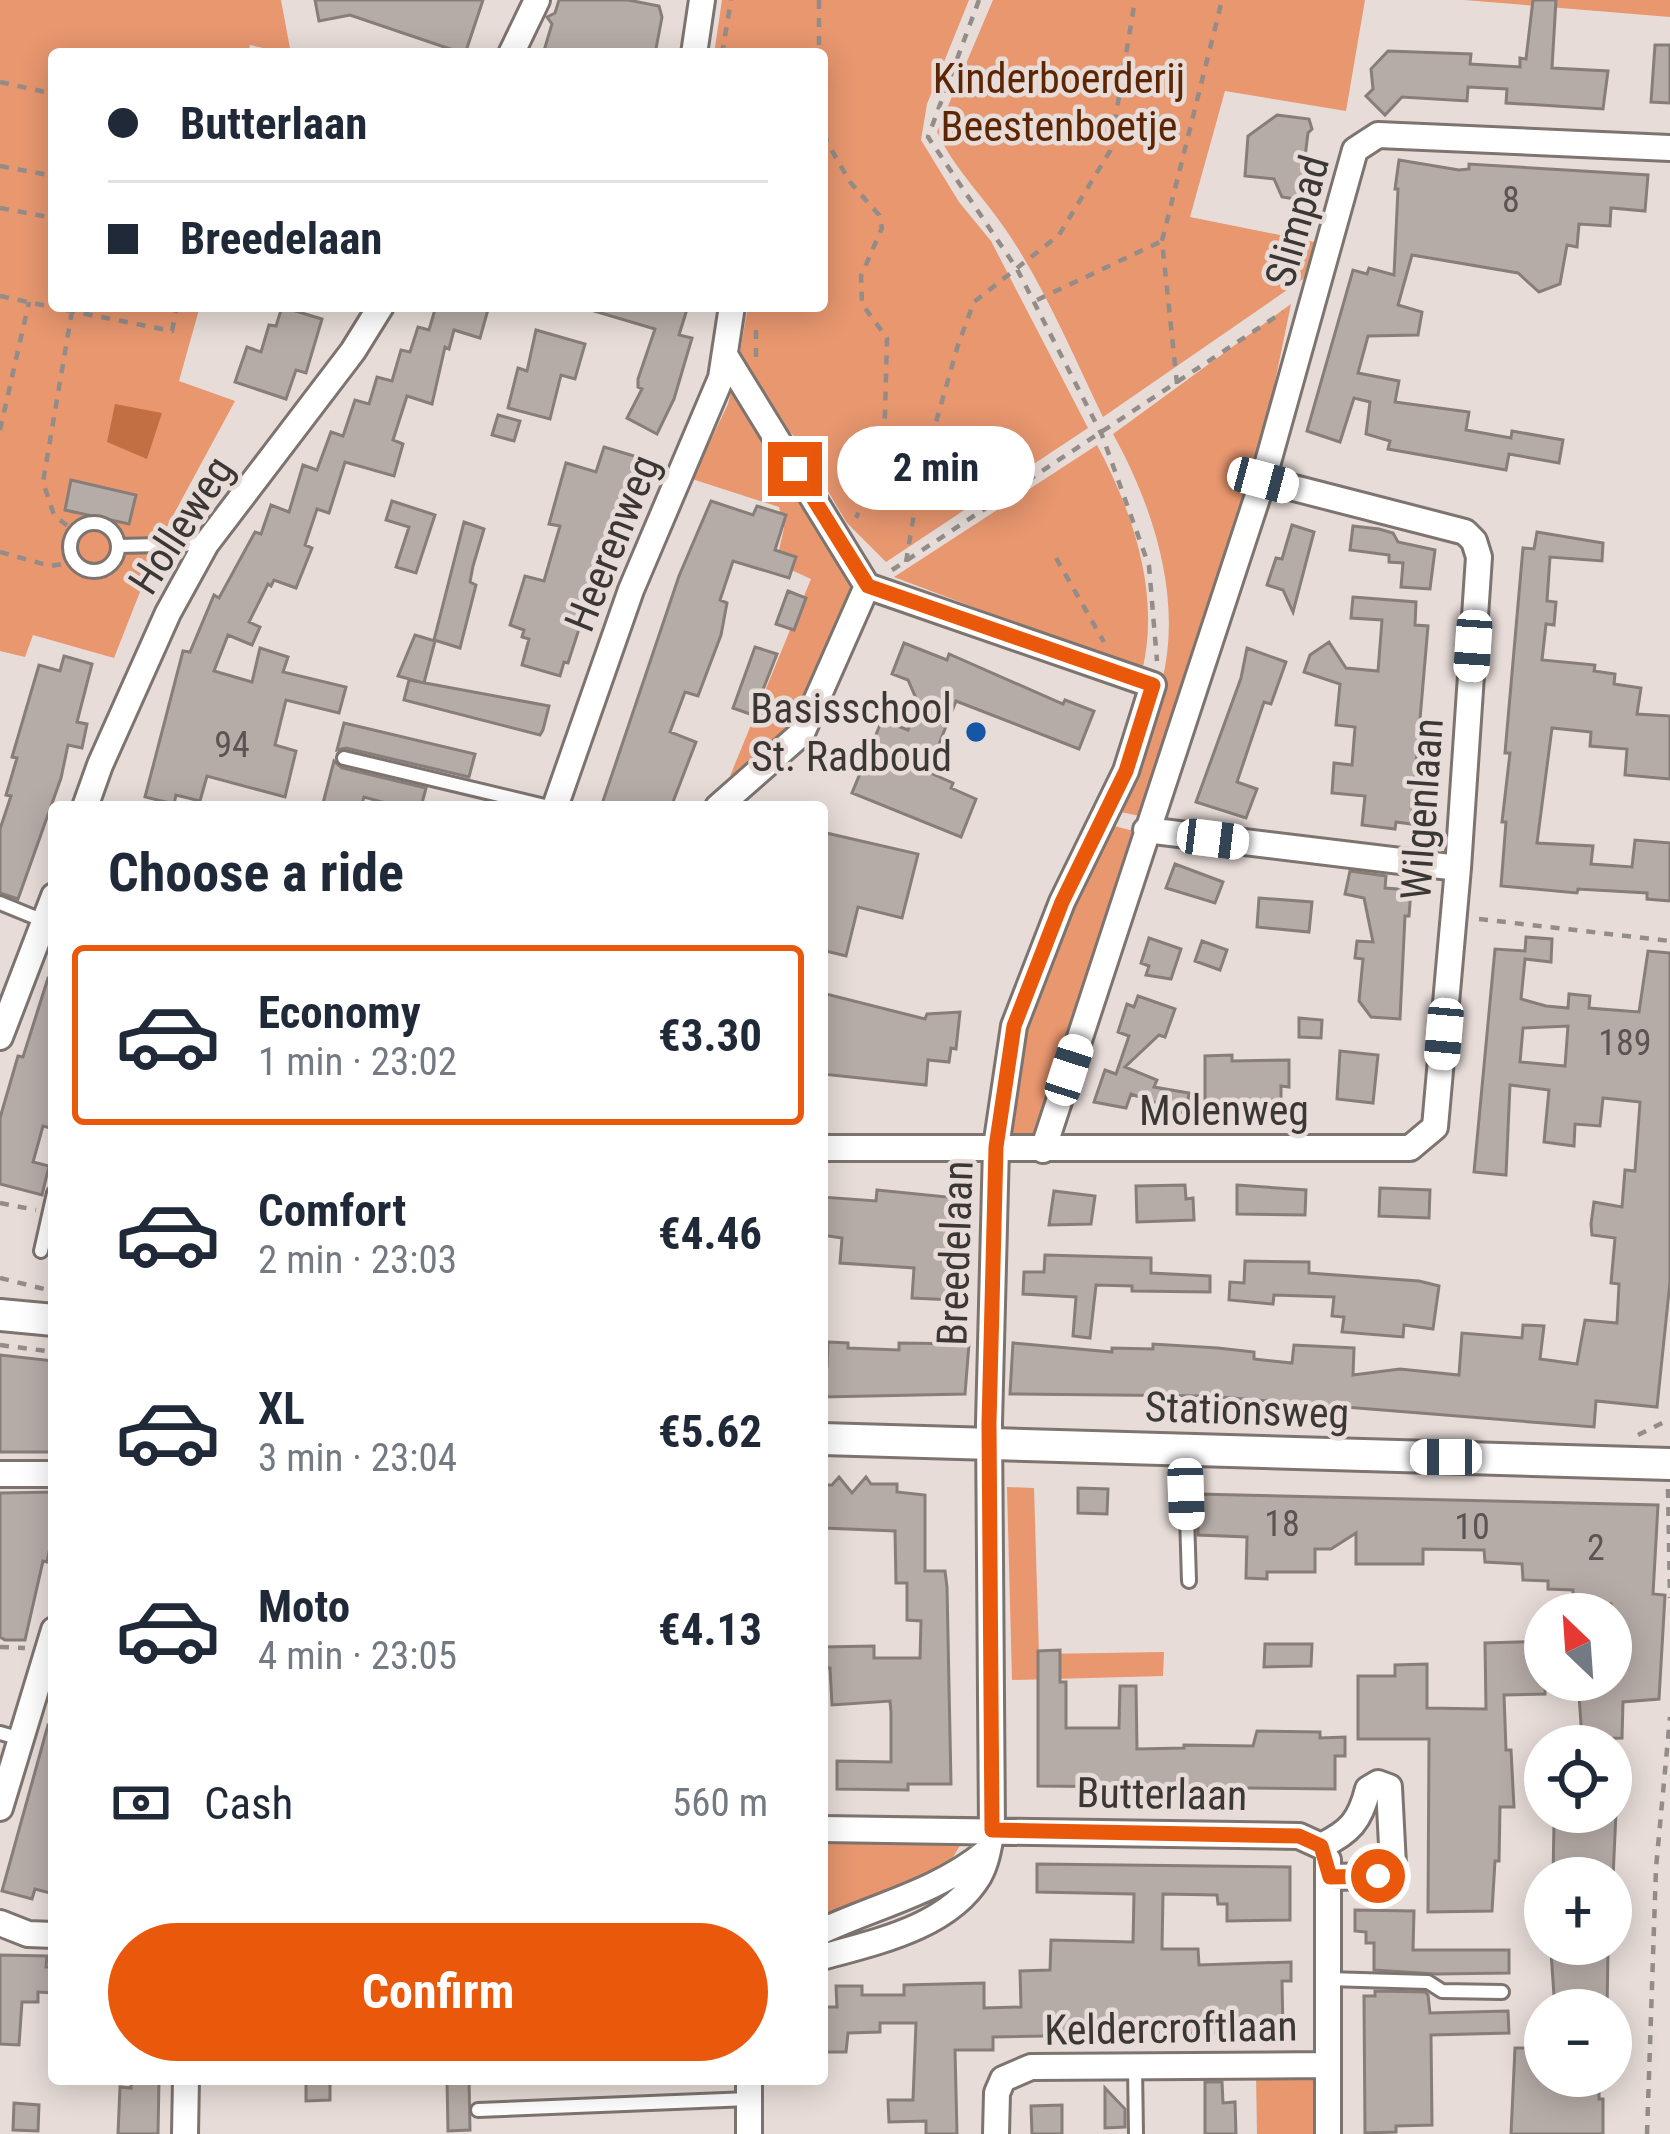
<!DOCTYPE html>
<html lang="en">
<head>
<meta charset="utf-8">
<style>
	:root { --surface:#fff; --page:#f6f6f7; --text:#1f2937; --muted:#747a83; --line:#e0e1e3; --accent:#ea580c }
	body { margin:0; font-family:"Roboto Condensed",sans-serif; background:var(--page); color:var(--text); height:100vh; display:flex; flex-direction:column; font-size:45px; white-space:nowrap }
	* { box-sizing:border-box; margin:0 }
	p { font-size:39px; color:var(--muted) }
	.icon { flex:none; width:66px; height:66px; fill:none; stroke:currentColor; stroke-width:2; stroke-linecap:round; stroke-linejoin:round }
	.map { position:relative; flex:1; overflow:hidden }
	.drawer { position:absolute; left:48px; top:801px; width:780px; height:1284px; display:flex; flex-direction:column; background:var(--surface); border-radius:12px; box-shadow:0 6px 30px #0003 }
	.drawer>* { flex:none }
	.banner { position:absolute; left:48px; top:48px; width:780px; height:264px; border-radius:12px; box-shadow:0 6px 30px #0003; display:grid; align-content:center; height:264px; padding:0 60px; background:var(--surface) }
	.needle { width:78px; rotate:335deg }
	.fabs { position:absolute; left:1524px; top:1593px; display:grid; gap:24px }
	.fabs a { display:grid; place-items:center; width:108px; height:108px; border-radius:50%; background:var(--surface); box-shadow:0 6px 30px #0003; font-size:60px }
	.end { position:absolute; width:54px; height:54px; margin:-27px; border:15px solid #ea580c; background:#fff; box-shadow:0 0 0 6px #fff }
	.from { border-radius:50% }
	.bubble { position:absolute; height:84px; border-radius:42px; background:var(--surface); box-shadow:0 6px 30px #0003; font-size:39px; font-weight:700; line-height:84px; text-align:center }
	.car { position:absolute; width:36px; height:72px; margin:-36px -18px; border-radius:15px; box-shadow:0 0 9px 3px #0007; background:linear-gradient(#fff 24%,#345 0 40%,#fff 0 76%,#345 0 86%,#fff 0) }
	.banner b { display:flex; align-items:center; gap:42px; height:114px; font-size:45px }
	.banner b+b { border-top:3px solid var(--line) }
	.banner i { width:30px; height:30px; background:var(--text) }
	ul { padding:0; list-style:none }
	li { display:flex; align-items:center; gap:36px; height:180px; margin:0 24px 18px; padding:0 36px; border:6px solid transparent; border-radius:12px }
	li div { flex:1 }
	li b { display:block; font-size:45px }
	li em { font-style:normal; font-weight:700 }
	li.on { border-color:var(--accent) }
	li>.icon { width:108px; height:108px; stroke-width:1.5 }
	h2 { padding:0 60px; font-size:54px; line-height:144px }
	.pay { display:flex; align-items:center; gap:30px; height:132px; padding:0 60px; font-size:45px }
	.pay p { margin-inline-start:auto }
	.cta { display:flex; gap:24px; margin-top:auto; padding:24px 60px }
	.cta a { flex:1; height:138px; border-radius:72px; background:var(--accent); color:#fff; font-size:48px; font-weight:700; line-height:138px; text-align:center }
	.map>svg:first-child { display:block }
	.green { fill:#e8976f }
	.water { fill:#c36f44 }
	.building { fill:#b6aca7; stroke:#877e79; stroke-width:3; fill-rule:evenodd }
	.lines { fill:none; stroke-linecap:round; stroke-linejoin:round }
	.service-casing { stroke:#7d746f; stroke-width:18 }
	.minor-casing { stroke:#7d746f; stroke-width:30 }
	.tertiary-casing { stroke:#7d746f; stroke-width:36 }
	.path { stroke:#938c89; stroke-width:4.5; stroke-dasharray:9 9; stroke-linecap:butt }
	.service { stroke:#fff; stroke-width:12 }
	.minor { stroke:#fff; stroke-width:24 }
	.tertiary { stroke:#fff; stroke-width:30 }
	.route { stroke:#ea580c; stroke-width:15 }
	.poi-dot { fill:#1656a6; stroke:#e7dcd8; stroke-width:4.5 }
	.labels { text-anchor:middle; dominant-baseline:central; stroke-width:9; stroke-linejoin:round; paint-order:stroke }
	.number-label { font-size:36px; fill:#5a5452 }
	.park-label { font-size:42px; fill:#5c2604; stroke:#e7dcd8 }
	.street-label { font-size:42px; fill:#3b3735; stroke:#e7dcd8 }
	.poi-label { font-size:42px; fill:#3b3735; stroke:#e7dcd8; text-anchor:end }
</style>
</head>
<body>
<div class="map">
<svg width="1670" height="2134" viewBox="0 0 1670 2134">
	<rect width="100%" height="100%" fill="#e7dcd8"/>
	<path class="green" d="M0,0h281l10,54 -41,-9 -2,9h-194v252h146l-21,75 56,20 -73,135 -48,122 -81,-23 -8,22 -25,-6z
		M722,0h247l-42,104 -6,36 38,62 32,39 97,187 -202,134 -39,-39 -51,-85 -20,-19 -38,-55 10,-58h74v-252h-108z
		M993,0h372l-19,111 -121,-20 -35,126 129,26 -16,36 -200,138c-30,-62 -57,-127 -95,-184 -23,-35 -53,-63 -71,-101z
		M1464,0h206v17z
		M1291,304l-36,175 -115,337 -25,-5c16,-42 36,-86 47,-130 21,-83 -9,-175 -49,-247z
		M733,384l127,206 -70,141 -24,23 -36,22 81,-197 -35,-16 8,-35 -5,-21 -87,-28 36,-75z
		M1097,445c36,67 64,150 45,226l-248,-94z
		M1114,826l24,6 -104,311 -25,-6 12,-110 51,-129z
		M1007,1487l27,1 5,166 125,-2 -1,24 -151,4z
		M966,1835l-14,24 -14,13 -116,48v-82z
		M1256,2073l63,1v60h-62z"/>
	<path class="water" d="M115,404l47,9 -15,46 -40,-17z"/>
	<path class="building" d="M315,0h168l-18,54 -115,-39 -31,6z
		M559,0h69l31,6 3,11 -7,37h-112l9,-30 -5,-7 8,-4z
		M1533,0h23l-4,68 56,3 -5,38 -97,-6 1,-14 -39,-2 -1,14 -65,-4 -17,18 -19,-19 7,-7 -2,-20 17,-18 83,3 -1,10 50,3v-9l6,1z
		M1655,45h15v58l-19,-1z
		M1277,115l32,4 3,10 -4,4 -5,40 14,2 -3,27 -32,-5 -8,-18 -29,-3 3,-40z
		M1399,160l60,10 10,-1v-5l179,11 -3,36 -34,-3 -1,18 -31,-2 -2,23 -10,-2 -7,39 -21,8 -21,-19 -106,-18 -14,50 24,7 -4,23 -50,1 -10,37 41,8 -4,21 74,10 -3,18 45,8 1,-7 51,9 -4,23 -50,-9 -3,16 -118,-21 2,-8 -24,-7 4,-32 -16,-4 -14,44 -33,-11 46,-161 14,4 2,-6 25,7 4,-86h-3z
		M436,306h53l-9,32 -26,-8 -5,19 -4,-2 -13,57 -25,-8 -14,44 10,4 -9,32 -49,-14 -16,51 -12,-4 -12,36 7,3 -16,40 -22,-8 -3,6 -3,-2 -19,38 11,5 -8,18 -24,-10 -14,36 38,11 8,-34 28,9 -5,15 63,15 -7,26 -53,-13 -11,45 21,6 -11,46 -78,-21 -7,25 -24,-6 -2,9 -29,-7 38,-146 7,1 24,-57 5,3 36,-66 6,2 10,-29 18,7 14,-47 14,5 14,-38 12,4 12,-36 14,4 8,-27 15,4 9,-31 9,2 8,-25 11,3z
		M595,306h93l-9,29 13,3 -18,61 -17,35 -30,-16 15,-29 -4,-2v-8l17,-50 -61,-18z
		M282,307l40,12 -16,54 -10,-3 -10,29 -51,-17 12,-35 14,5 8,-27 7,1z
		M536,330l49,14 -10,35 -14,-4 -11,44 -42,-11 10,-40 9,3z
		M498,415l22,6 -6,20 -22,-6z
		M604,447l40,12 -16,47 -4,-2 -22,54 -34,105 -4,-1 -4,14 -38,-11 7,-26 -7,-2 2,-7 -14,-5 15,-49 19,5 16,-55 -11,-2 17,-61 30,9z
		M71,480l65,15 -7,29 -64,-14z
		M392,501l43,14 -19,58 -20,-6 13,-40 -23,-7z
		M711,501l42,14 4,-9 29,9 -11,35 21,7 -7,21 -56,-17 -13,39 7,3 -6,32 -23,61 -13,-4 -15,40 26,10 -25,65h-70l78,-231z
		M464,522l20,7 -11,37 -3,16 6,3 -16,63 -26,-8z
		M1292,525l22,7 -21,80 -10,-22 -16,-5 9,-27 6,1z
		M1353,526l26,3 14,4 5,9 37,8 -5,39 -29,-2 2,-24 -14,-1v-7l-39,-5z
		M1537,532l66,11 -1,18 -52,-4 -3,44 9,1 -2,23 -8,-1 -4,36 53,5 -1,6 21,3 -1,10 27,4 -4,26 33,2v63l-45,-4 2,-26 -37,-3 1,-14 -39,-4 -15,115 56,3 -2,18 41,3 3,-27 35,3v58l-23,-2v-6l-69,-4 -1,4 -76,-7 5,-64h-4l8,-69h-5l18,-205 11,1z
		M788,591l18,7 -12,32 -18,-6z
		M1353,597l63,5 -1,23 13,1 -17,198 -15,-2 -1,7 -33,-4 3,-29 -33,-3 2,-30 18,2 3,-38 -19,-2 4,-41 -36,-12 6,-17 19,-13 17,26 32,3 4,-51 -31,-2z
		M415,635l20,6 -11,42 -26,-7z
		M904,643l43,17 2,-6 114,50 2,-4 29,11 -15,38 -123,-48 -28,71 25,11 -2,5 25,11 -15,38 -109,-44 30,-73 26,10 10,-27 -10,-23 -16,-6z
		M755,647l22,7 -24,61 -20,-7z
		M1247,648l39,14 -15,42 -7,-2 -27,80 20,7 -11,29 -50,-16 45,-124z
		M64,656l28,8 -15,58 10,2 -5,24 -14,-3 -7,33 -43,121 -18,-6v-64l11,-33 -5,-1 11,-37 -5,-1 27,-92 21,6z
		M409,680l140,26 -6,24 -3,5 -136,-35z
		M344,723l131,31 -6,23 -123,-29 -9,2z
		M334,761l8,7 84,20 -5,19h-21l-36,-10 -3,10h-39z
		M822,832l96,22 -16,64 -44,-11 -12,49 -24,-6z
		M1175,864l48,18 -8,21 -49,-15z
		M1350,871l36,5 -1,12 26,2 -2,26h-4l-5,103 -29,-2 -12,-16 4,-42 -8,-1 2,-17 16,1 -9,-44 -19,-4z
		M1259,898l53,4 -3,30 -52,-5z
		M1526,937l26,2 -1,23 -26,-3 -4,40 25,7 22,2 1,-14 21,2 -1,12 50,4 9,-61 22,2v329l-13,125 -61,-6 -2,26 -387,-31 -197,-2 3,-51 99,9v-4l41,1v-5l65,4 36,4v7l38,4 2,-18 60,3 -1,27 47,-6 59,6 3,-42 60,5 1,-13 21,1 -4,33 37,5 8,-44 32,3 2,-39 -8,-1 4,-45 -23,-3 -1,-11 3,-22 28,5 3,-37 10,1 5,-69 -37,-4 -3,28 -25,-2 -1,22 -30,-4 5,-52 -39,-5 -4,90 -32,-3 21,-223 30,2zM1568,1026l-3,40 -45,-4 3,-34z
		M1149,938l32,11 -10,30 -25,-4 3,-9 -8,-3z
		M1202,941l25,9 -7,20 -25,-9z
		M48,978h6v151l-11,-3 -10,36 16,4 -7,29 -42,-11v-66l18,-62 5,1z
		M822,993l103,26 2,-5 33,-2 -4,37 -5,-1 -2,14 -21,-2 -2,25 -104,-11z
		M1138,996l37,13 -10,28 -6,-2 -34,32 32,13 -3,7 35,6 -3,21 -55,-20 -5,14 -32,-6 11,-32 11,4 13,-38 -11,-4 9,-28 7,3z
		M1299,1018l23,2 -1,18 -22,-1z
		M1340,1051l38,4 -5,48 -36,-4z
		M1232,1055v6l57,-1v27l-8,-1v14l-76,2v-46z
		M1185,1185l1,14 7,-1 1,22 -57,2 -1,-36z
		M1237,1185l69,5 -1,25 -68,-1z
		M1380,1188l50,2 -1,28 -50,-2z
		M877,1190l90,9 -7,90h-6l-1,11 -41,-2 2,-30 -74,-5 2,-25 -20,-3v-38l54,4z
		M1054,1191l41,5 -4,28 -42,1z
		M1045,1255l106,3v15l59,3v16l-78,-1v-5l-36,-1 -6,53 -17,-2 3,-39 -53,-3 1,-22h20z
		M1245,1261l64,1v11l110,8 20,5 -6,43 -29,-4 -1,12 -61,-5 2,-15 -12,-1 2,-19 -60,-2 -1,9 -44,-4 1,-18 14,1z
		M828,1342l20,1v5l51,2v-7l70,1 -4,50 -143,3v-30h5z
		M0,1355l54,6v91h-54z
		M839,1477l13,16 14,-16 5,7h26v8l28,3v76h20l2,16 4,197h-43v6l-71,-1v-28l54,1v-50l-1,-11 -58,4 -2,-37h-8v-21l52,-1v12h46l1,-37 -14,-1v-37h-11l-1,-52 -71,-3 1,-43h7z
		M1078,1488l30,1 -1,25 -29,-1z
		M54,1492v56l-4,-1 -3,15 -4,-1 -18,79h-20l-5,-3v-144z
		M1197,1494l461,11 -5,89 12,1 -6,104 -36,3 -1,36 -40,1 -4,-59h33v-76l-38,-1v-13l-25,-1v-8l-25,-1 -1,-16 -37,-2 -1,-12 -61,-1v15h-67v-31l-25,16h-16v23h-48v7l-21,-1 1,-41 -49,-2z
		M1545,1641v53l-41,1 2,55h5l3,57h-14l-1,54h-4l-3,50 -64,1 1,-173h-71v-63h37v-11l32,-1v44l59,1 -1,-66z
		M1265,1644h47l-1,22 -47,1z
		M1060,1650v32h6v46h53l1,-42h16l1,63 47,-1v-3l69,1 4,-15 63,1v6l25,-1v19h-10v33l-297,-3v-135z
		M48,1725l6,1v168l-19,-5 -3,10 -30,-8z
		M1591,1812h25l-3,66h-60l1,-55h37z
		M1037,1864l253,3v53l-63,1v-17h-9l-1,-9 -54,-1 -1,55h36l1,16 92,-3v19h-9l1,51 -290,5v13h-38l2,84h-31v-13l-37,1 -1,-22h25l3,-77h-36v9l-32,1 -2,19h-24v-45h15l-1,-21h26v9h42v-10l80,-2v25l37,-1 -1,-36 30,-1 1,-30 82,2 1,-48 -97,-2z
		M1355,1910l59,1 -1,39h96v23l-73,1 -62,-4v-27h-8v-11l-11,-1z
		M1608,1950l-1,60h-52l-4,-58z
		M0,1955l47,1 -1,11h8v26l-16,-1v10h-16l-3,43 -19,-1z
		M1375,1991l50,1 3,3 2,18 78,-2 1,22 -78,2 1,90 -36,1v6l-31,1 -1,-137h11z
		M1515,2048h30v28h54v23h4v35h-92z
		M131,2079h28l-1,55h-40l2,-47 11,1z
		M306,2079h24v21l-24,1z
		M447,2079h22l1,51 -22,1z
		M1205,2082h17l1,21 12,-1 1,32h-31z
		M1105,2088l20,21v18l-20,1z
		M14,2103l25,2 -1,26 -25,-1z
		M1062,2105v29h-30l-1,-28z"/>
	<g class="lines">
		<defs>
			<path id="service" d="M70 547a24 24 0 1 1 48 0a24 24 0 1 1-48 0Z
				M118,546l86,-2
				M344,758l205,49
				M0,903l44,18
				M41,1251l13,-58
				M1185,1451l4,130
				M0,1733l21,6
				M1328,1979l100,3 14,9 60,1
				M1135,2067l1,67
				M478,2110l271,-11"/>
			<path id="minor" d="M511,54l26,-54
				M694,54l8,-54
				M725,355l142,231 286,99 -27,86 -64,131 -48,124 -18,121 -7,276 3,407c-3,15 -5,32 -13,46 -30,51 -103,66 -157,81
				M85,807l15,-42 68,-152 38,-69 147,-193 28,-45
				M555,807l76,-217 90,-212 11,-72
				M718,807l84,-74 65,-147
				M1146,830l312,38
				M0,1037l54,-141
				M822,1148h588l25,-21 23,-259 21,-311 -5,-16 -9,-9 -202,-52
				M1043,1150l220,-670 92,-330 23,-15 292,13
				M0,1474h54
				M0,1808l54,-178
				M822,1829l477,7 22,10c29,-14 39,-25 47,-57l10,-6 11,4 4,78 -4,7 -10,4 -50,1
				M1328,1860v274
				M0,1923l28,11 26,1
				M822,1931c56,-26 115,-39 164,-79
				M749,2079v55
				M185,2134l1,-55
				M996,2134l1,-41 6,-14 28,-12 297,-2"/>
			<path id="tertiary" d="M0,1315l54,5
				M822,1439l848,25"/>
		</defs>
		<use href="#service" class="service-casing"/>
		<use href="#minor" class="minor-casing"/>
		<use href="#tertiary" class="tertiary-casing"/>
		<path class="path" d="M819,0v54
			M979,0l-51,137 89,132 85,166 47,131 8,95
			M722,54l9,-54
			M0,82l54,12
			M822,116l5,26 23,40 29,33 3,13 -21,48 1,28 25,34 -2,75 -4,48 -25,57
			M0,166l54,10
			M0,208l54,10
			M0,296l66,14 1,-4
			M1037,300l125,-59
			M66,310l106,21 5,-25
			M72,311l-29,171 11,33 21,17
			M756,357v-36
			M1177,384l-15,-143 60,-241
			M0,430l29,-128
			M0,552l50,14 24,-4
			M1056,558l48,84
			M906,562l14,-84 38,-133 16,-43 85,-67 51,-84 25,-151
			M892,570l391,-258
			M1479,919l191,22
			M0,1203l36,7
			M0,1278l48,12
			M0,1345l54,7
			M1638,1435l32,-16
			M1668,1489l2,109
			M0,1647l25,1
			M1647,2134l9,-266 14,-151"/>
		<use href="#service" class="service"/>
		<use href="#minor" class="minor"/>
		<use href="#tertiary" class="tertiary"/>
	</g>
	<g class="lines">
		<path class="route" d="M795,469l73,117 285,99 -27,86 -64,131 -48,124 -18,121 -7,276 3,407 307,6 22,10 9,31 48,-1"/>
	</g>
	<circle class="poi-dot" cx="976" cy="732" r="12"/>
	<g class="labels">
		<g class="number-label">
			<text x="1511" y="200">8</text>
			<text x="232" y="745">94</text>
			<text x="1625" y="1043">189</text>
			<text x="1282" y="1524">18</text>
			<text x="1472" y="1527">10</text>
			<text x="1596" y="1548">2</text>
		</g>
		<g class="park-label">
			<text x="1059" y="78">Kinderboerderij<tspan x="1059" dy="48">Beestenboetje</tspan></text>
		</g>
		<g class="street-label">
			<text transform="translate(1297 221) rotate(-74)">Slimpad</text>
			<text transform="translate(181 525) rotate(-57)">Holleweg</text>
			<text transform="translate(612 543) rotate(-68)">Heerenweg</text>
			<text transform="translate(1422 809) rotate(-86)">Wilgenlaan</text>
			<text x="1224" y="1110">Molenweg</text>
			<text transform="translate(955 1253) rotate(-88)">Breedelaan</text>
			<text transform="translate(1247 1410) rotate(2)">Stationsweg</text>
			<text transform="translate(1162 1794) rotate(1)">Butterlaan</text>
			<text transform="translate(1171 2028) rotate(-1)">Keldercroftlaan</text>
		</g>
		<g class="poi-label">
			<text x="952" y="708">Basisschool<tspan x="952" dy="48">St. Radboud</tspan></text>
		</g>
	</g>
</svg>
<div class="fabs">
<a><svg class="needle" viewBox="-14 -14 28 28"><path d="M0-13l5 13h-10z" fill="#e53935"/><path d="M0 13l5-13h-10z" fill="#747a83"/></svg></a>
<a><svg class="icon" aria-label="locate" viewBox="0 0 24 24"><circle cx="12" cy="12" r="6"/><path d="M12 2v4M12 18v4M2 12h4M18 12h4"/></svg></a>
<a>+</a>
<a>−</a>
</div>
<i class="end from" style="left:1378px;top:1876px"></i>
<i class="end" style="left:795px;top:469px"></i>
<div class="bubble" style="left:837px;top:426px;width:198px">2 min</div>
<i class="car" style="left:1263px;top:480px;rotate:105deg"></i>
<i class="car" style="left:1473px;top:646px;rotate:184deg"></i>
<i class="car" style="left:1213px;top:839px;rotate:97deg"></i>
<i class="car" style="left:1444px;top:1034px;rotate:185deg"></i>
<i class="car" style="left:1069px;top:1070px;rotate:18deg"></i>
<i class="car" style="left:1446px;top:1457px;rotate:270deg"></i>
<i class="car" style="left:1186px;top:1494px;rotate:178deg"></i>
<div class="banner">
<b><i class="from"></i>Butterlaan</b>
<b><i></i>Breedelaan</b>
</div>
<section class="drawer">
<h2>Choose a ride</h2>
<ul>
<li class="on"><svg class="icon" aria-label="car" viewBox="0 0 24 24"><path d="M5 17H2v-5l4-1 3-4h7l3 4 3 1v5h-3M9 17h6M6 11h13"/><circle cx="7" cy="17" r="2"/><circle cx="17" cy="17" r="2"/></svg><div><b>Economy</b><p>1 min · 23:02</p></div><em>€3.30</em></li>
<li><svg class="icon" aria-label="car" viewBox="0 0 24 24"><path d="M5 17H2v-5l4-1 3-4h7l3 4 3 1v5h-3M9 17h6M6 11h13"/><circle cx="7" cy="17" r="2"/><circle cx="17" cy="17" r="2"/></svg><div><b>Comfort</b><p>2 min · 23:03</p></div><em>€4.46</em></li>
<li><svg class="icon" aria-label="car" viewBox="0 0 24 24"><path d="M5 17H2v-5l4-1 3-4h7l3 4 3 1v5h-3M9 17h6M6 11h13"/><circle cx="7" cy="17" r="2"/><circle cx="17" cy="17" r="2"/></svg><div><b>XL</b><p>3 min · 23:04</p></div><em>€5.62</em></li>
<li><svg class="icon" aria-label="car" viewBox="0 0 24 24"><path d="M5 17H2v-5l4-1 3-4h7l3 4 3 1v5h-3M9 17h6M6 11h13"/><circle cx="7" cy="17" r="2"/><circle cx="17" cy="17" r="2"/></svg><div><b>Moto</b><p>4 min · 23:05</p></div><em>€4.13</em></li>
</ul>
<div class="pay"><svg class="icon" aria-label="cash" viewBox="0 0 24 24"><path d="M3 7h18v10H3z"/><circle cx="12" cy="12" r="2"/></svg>Cash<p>560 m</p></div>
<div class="cta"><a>Confirm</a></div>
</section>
</div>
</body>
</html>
